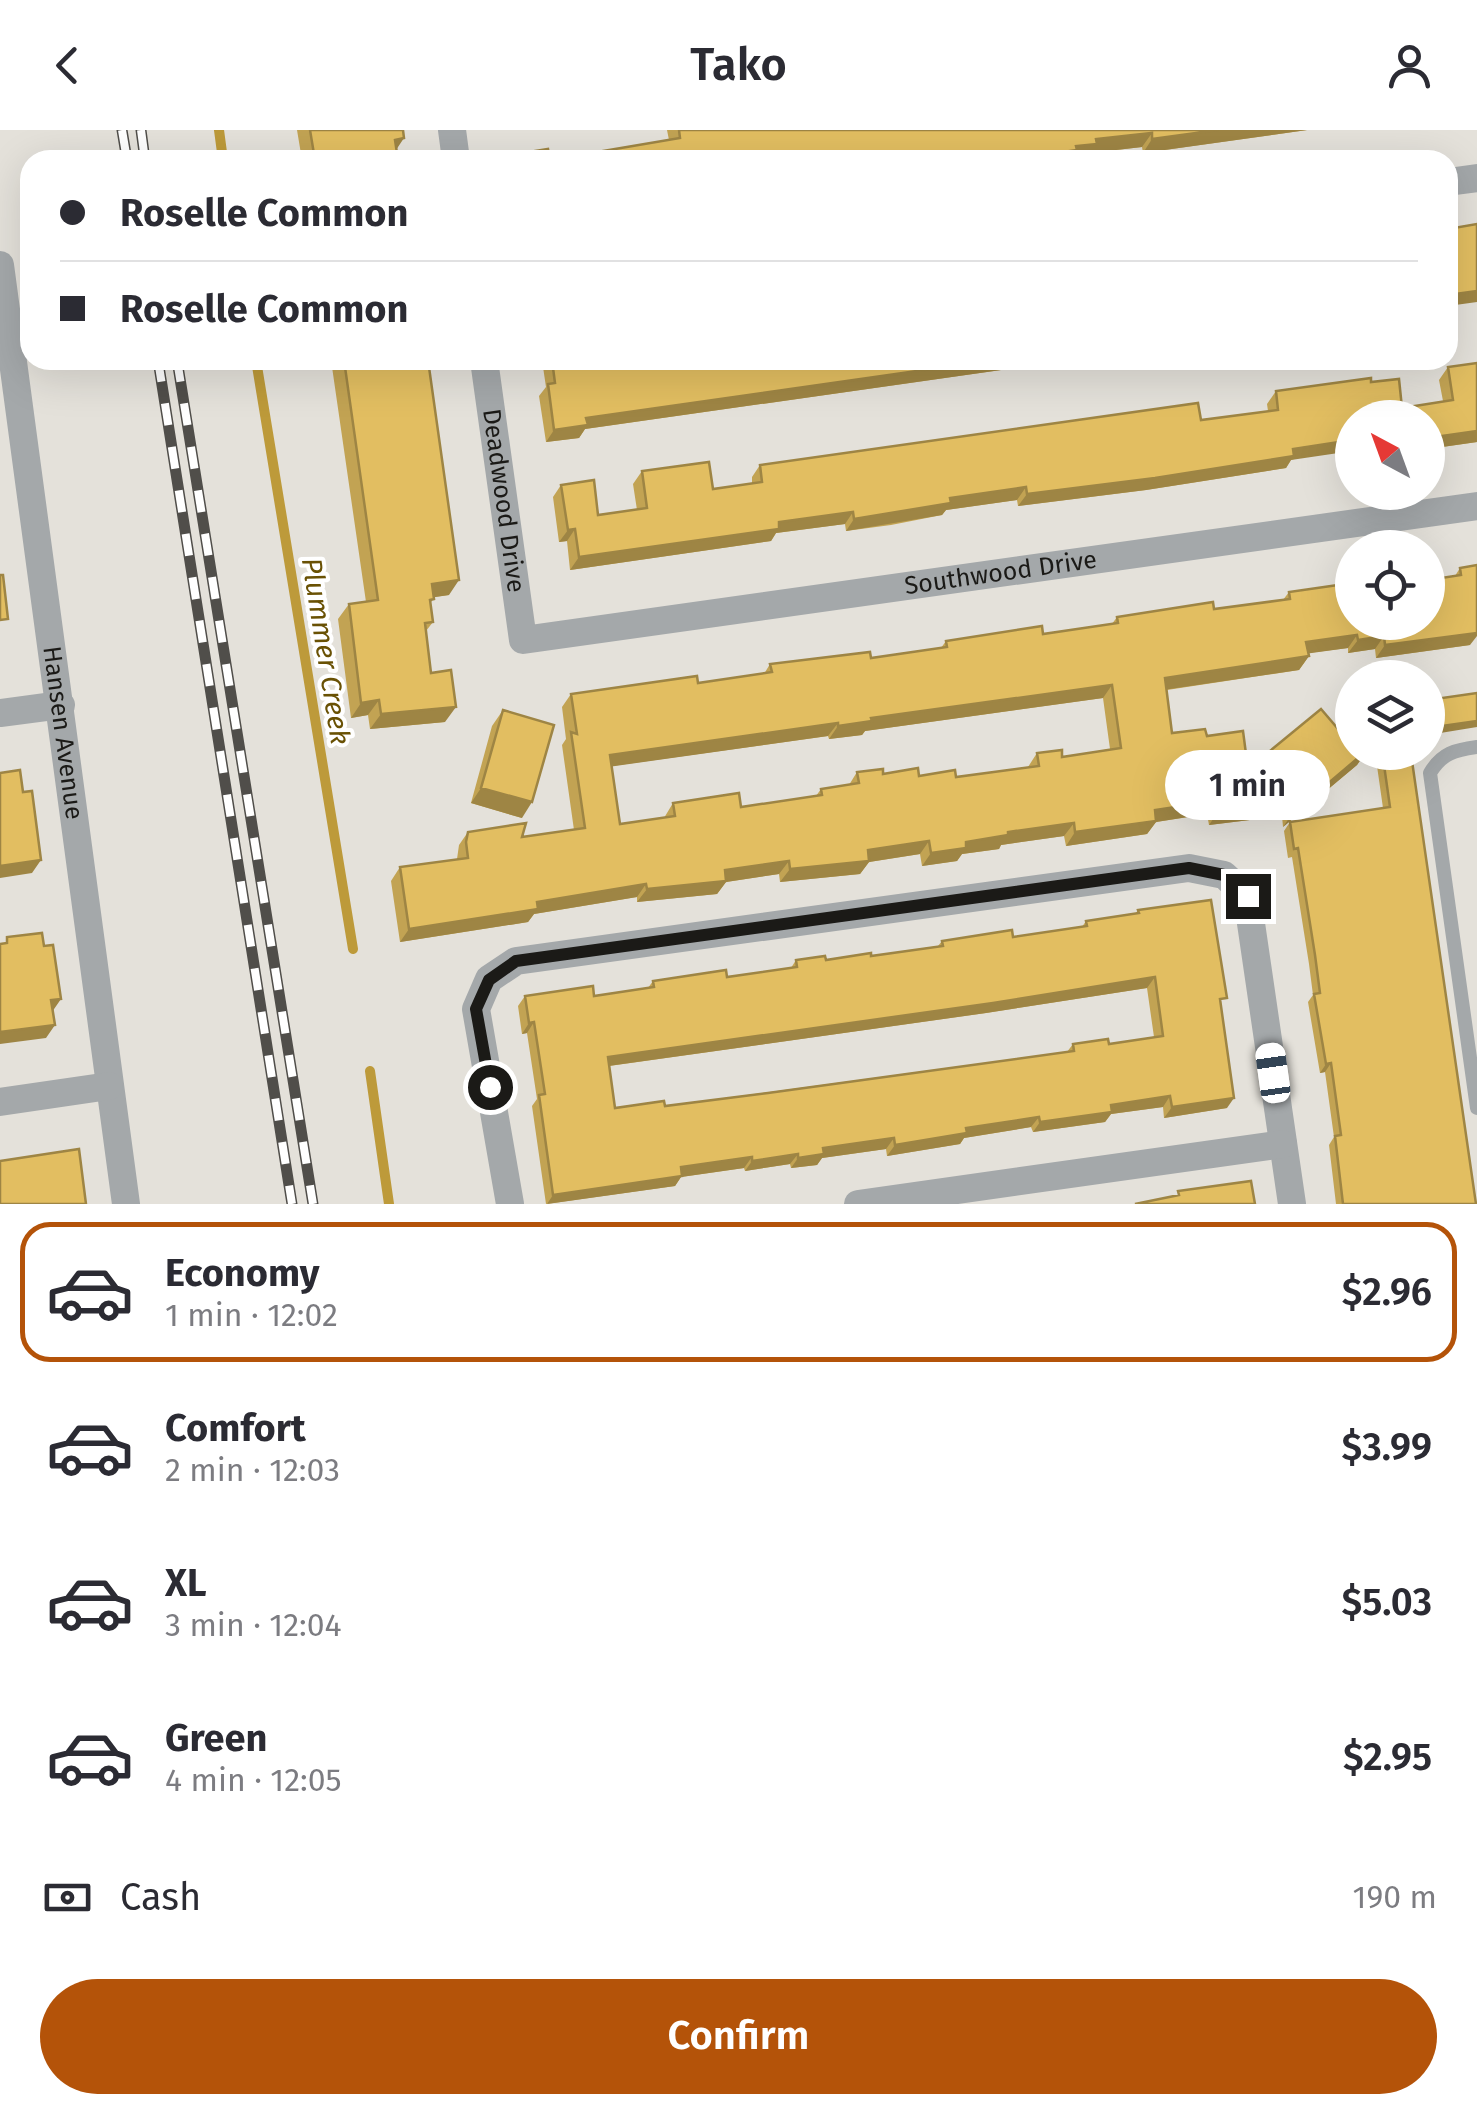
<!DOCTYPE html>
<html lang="en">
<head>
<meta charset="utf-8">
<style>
	:root { --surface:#fff; --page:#f2f2f3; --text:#2b2b33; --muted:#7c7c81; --line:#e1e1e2; --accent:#b45309 }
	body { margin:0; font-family:"Fira Sans",sans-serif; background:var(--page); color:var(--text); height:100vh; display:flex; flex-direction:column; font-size:38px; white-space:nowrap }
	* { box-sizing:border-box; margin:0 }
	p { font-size:32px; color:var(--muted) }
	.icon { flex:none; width:55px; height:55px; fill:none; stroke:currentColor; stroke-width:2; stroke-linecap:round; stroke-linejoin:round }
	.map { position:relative; height:1074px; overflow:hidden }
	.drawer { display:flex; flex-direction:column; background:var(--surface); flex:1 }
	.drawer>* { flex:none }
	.guide { position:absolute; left:20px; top:20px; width:1438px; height:220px; border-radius:30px; box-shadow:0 10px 40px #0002; display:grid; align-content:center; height:220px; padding:0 40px; background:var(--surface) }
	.needle { width:65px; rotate:319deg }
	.fabs { position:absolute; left:1335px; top:270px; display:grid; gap:20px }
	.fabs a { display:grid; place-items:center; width:110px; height:110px; border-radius:50%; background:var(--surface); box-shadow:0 10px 40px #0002; font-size:50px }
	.end { position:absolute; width:45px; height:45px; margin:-22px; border:12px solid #1b1a17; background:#fff; box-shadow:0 0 0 5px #fff }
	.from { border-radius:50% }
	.bubble { position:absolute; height:70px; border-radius:35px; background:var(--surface); box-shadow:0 10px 40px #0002; font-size:32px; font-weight:600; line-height:70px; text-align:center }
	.car { position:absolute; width:30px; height:60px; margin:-30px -15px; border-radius:12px; box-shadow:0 0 8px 2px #0007; background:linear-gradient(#fff 24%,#345 0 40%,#fff 0 76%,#345 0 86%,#fff 0) }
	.guide b { display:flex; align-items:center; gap:35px; height:95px; font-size:38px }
	.guide b+b { border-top:2px solid var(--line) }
	.guide i { width:25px; height:25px; background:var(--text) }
	ul { padding:18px 0 0; list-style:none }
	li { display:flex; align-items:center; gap:30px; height:140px; margin:0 20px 15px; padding:0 20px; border:5px solid transparent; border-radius:30px }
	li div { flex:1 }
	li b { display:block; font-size:38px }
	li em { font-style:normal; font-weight:600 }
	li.selected { border-color:var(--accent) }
	li>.icon { width:90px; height:90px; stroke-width:1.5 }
	.pay { display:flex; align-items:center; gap:25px; height:110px; padding:0 40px; font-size:38px }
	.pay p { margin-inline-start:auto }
	.cta { display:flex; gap:20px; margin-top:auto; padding:20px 40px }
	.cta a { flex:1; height:115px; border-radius:60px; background:var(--accent); color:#fff; font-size:40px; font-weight:600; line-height:115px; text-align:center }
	header { display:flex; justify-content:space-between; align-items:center; height:130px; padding:0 40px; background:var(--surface); font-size:45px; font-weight:600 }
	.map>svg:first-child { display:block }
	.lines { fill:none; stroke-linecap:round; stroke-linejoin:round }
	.stream { stroke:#bd9a3a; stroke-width:10 }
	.service { stroke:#a4a8aa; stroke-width:14 }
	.minor { stroke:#a4a8aa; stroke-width:28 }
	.rail-casing { stroke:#504e4a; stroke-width:11 }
	.rail { stroke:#fff; stroke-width:8; stroke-dasharray:22; stroke-linecap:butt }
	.wall { fill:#c2a353; fill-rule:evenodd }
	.shaded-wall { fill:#9e8544 }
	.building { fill:#e2be61; stroke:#9e8544; stroke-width:2.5; fill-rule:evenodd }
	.route { stroke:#1b1a17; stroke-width:12 }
	.labels { text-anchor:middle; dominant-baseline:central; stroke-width:8; stroke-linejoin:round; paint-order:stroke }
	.street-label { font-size:25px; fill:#1b1a17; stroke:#fff }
	.water-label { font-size:28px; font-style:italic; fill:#695104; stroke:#fff }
</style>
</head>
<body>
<header><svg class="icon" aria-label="back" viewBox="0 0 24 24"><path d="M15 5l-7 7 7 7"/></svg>Tako<svg class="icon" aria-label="person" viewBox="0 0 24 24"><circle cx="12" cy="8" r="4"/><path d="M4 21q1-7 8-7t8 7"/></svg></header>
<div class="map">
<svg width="1477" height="1074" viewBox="0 0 1477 1074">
	<rect width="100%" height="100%" fill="#e4e1da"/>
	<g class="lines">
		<path class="stream" d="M219,0l4,30
			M256,230l97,589
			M370,941l19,133"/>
		<path class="service" d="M1477,617c-22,3 -35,6 -47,26l47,335"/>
		<g class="minor">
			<path d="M452,0l4,30"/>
			<path d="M1448,52l29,-4"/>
			<path id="s1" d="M0,135l126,939"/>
			<path id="s2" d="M484,230l39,280 954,-134"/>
			<path d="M0,583l61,-8"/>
			<path d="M0,972l109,-16"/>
			<path d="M510,1074l-34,-195 13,-30 27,-18 673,-93 35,7 23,21 45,308"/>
			<path d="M858,1074l425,-60"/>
		</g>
		<defs>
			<path id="rail" d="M122,0l5,30
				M141,0l4,30
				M158,230l134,844
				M177,230l136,844"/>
		</defs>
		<use href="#rail" class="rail-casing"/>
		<use href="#rail" class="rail"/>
	</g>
	<path class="wall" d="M297,0h106l-7,20 2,10h-96z
		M667,0h640l-164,23 -1,-6 -52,6 -3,4 -17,3h-559l5,-6 34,6 119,-20z
		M331,230h97l21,235 -15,2 -4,7 3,18 -7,9 5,42 14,49 -75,7 -2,-14 -17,3 -13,-99 11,-15 17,-2z
		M547,230h468l-7,9 -423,60 -6,9 -33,4 -7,-46 7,-9 -3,-20z
		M1448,237l29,75 -49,7v-31l-137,42 -5,8 -140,22 -128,16 -1,-6 -71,10 -4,5 -51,10 -45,6 -1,-7 -69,9 -5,8 -201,29 -3,-29 -8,1 -6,-45 8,-12 37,30 39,-5 -4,-26 9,-13 71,18 39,-5v-7l8,-12 441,-45 67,-9 -1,-7 9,-13 95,-9 31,26 41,-7 -4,-21z
		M1460,438l10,77 -94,13 -1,-9 -27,4v-5l-40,5 1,3 -10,14 -132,20 5,43 35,3 41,33 97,-32 21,15 -9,13 -74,62 -1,-11 -73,9 -2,-11 -51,8 -9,12 -81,12 -2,-10 -63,9 -2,4 -37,5 -5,7 -35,5 -2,-12 -51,8 -9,12 -80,8 -1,-8 -53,8 -9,12 -80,8v-5l-103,17 -6,8 -128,20 -9,-61 9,-14 57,-8 2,-14 9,-13 54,5 52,-7 -12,-85 4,-6 -4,-32 9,-13 127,-11 66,-9 6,-10 101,-6 70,-10 5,-7 97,-7 69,-10 5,-7 97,-8 69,-9 6,-8 63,30 103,-46zM1103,568l7,51 -48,8 -25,-4 -9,14 -72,10 -99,-5 -8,13 -28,4 -5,7 -75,11 -68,-4 -9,15 -44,6 -8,-58 216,-30 1,3 33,-4 3,-4z
		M503,580l19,108 -51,-15 21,-77z
		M1383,628l93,446h-140l-7,-59 5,-8 -9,-65 -5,1 -12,-71 5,-7 -4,-31 -17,-107 -4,1 -4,-27 6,-9 93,-14 -6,-42z
		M1138,780l83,97 6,101 -63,10 -1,-11 -52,7 -6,8 -72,10 -2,-5 -67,11 -4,6 -73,12 -1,-7 -64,9 -5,7 -26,3 -1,-4 -45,7 -1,-3 -63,9 -6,9 -129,18 -14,-98 5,-7 -10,-66 -5,1 -4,-28 7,-10h69l54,-8 5,-7 74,-4 64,-9 5,-8h30l45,-4 67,-10 4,-5 71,-4 69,-10 4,-6 50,-8zM1147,858l7,49 -45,7h-36l-6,8 -402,54 -50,2 -6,-42 377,-53z"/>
	<path class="shaded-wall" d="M1218,0h89l-164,23 9,-14z
		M1152,3l-10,14 -52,6 -3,4 -17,3h-62l68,-14 20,-7z
		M404,8l-10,15 1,-13z
		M1477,161v11l-29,4v-11z
		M994,230h21l-7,9 -423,60 -6,9 -33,4 8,-12 32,-12z
		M1477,301v11l-49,7v-11z
		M1352,310v11l-61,9 -5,8 -140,22 -128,16 9,-12z
		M1026,357l-9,13 -71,10 -4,5 -96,16 8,-12 96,-21z
		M853,382l-8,12 -69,9 -5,8 -201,29 9,-13 200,-35z
		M575,399l-8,12 -8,1 9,-12z
		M459,450l-10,15 -27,4 10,-15z
		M1477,503v3l-7,9 -94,13 9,-13z
		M1357,505l-9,13 -51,7 9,-13z
		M1384,506l-9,13 -27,4 10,-13z
		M1309,526l-10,14 -143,21 9,-13z
		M1112,555l-9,13 -238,33 -3,4 -33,4 9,-13 33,-8z
		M379,570l-11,15 -17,3 10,-15z
		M456,577l-11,15 -75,7 11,-15z
		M1477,591v6l-49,8v-7z
		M838,593l-10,13 -227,32 9,-13z
		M1366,622l-9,13 -74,62 9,-13z
		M481,658l51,14 -10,16 -51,-15z
		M1216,671l-9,13 -51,8 -9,12 -81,12 9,-14 80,-22z
		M1291,673l-9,13 -73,9 9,-13z
		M1074,693l-10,13 -63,9 -2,4 -37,5 -5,7 -35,5 9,-13 35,-11 42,-10z
		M929,711l-9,13 -51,8 -9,12 -80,8 10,-13 78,-19z
		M41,730l-9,13 -32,5v-12z
		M789,731l-10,13 -53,8 -9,12 -80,8 10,-13 78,-19z
		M646,754l-9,13 -103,17 -6,8 -128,20 9,-13 128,-27z
		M1155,847l-8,11 -161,25 -385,54 7,-10z
		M61,869l-9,13 -1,-12z
		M534,892l-7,11 -5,1 7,-11z
		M55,895l-9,13 -46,6v-12z
		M1331,933l-6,9 -5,1 6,-9z
		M1170,966l-7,11 -52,7 -6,8 -72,10 7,-10 71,-17z
		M1234,968l-7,10 -63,10 8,-11z
		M1039,987l-8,10 -67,11 -4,6 -73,12 8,-11 71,-17z
		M894,1008l-8,11 -64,9 -5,7 -26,3 7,-10 25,-10z
		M798,1024l-8,10 -45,7 7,-10z
		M752,1027l-8,11 -63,9 -6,9 -128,18 6,-9 128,-28z"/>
	<path class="building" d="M310,0h93l1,8 -9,2 3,20h-83z
		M679,0h539l-66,9v-6l-56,6 1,5 -21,2 1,4 -69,10h-492v-6l32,-5 2,11 130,-22z
		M1477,94v67l-29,4v-66z
		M344,230h84l31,220 -27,4 2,15 -4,1 3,22 -8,1 6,50 20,-3 5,37 -75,7 -2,-14 -18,3 -12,-99 29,-4z
		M552,230h442l-408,58 2,7 -34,5 -6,-46 7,-1z
		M1477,233v68l-49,7v-20h-76v22l-59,9 1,7 -139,22 -128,16 -1,-7 -76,11 1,5 -97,16 -1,-7 -74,10v7l-200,28 -4,-28 -7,1 -7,-45 33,-5 4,35 49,-7 -5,-37 67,-9 4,27 49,-7 -2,-17 438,-62 3,17 77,-10 -2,-19 95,-13v4l28,-3 3,29 51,-8 -5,-33z
		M1477,435v68l-92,12 -1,-9 -26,4 -1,-5 -51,7 3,14 -144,22 7,55 33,-4 2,7 36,-5 5,38 73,-60 24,28 5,-4 2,2v17h13l-73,62 -1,-11 -73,9 -2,-11 -61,9 1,11 -81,11 -1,-9 -66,9v3l-42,7v6l-35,5 -2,-12 -61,9 1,11 -79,8 -1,-8 -64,9 1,11 -79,8 -1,-5 -109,18 1,7 -129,20 -9,-62 68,-9 -2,-16 2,-10 58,-9 -4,14 63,-9 -14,-96 6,2 -6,-40 126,-18 1,7 74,-11 -2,-8 100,-12 1,6 76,-11 -1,-6 96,-15 1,8 75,-11 -1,-6 96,-15 1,7 76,-10 -1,-7 63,-9v39h76v-42l33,-5 -1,-7zM1112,555l9,63 -59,9v-7l-25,3 2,13 -83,11 -1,-7 -36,6 -1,-8 -35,6v-5l-26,3 2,11 -38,6 1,6 -81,12 -2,-14 -66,10 2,13 -55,8 -10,-69 228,-32v3l34,-5 -1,-3z
		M0,445h3l5,44 -8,1z
		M1477,563v28l-49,7v-28z
		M503,580l51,15 -22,77 -51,-14z
		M1411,624l65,450h-133l-8,-68 6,-1 -10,-72 -5,1 -12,-70 6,-1 -5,-38 -17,-107 -4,1 -4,-27 100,-15 -7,-49z
		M20,640l3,22 9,-1 9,69 -41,6v-93z
		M1211,770l16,98 -7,1 14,99 -62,9 -2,-11 -59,9 1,7 -72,10 -1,-5 -73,11 1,5 -72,12 -1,-7 -71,10 1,6 -26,4v-4l-46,7v-4l-71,10 1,9 -129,19 -14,-100 6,-1 -11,-72 -5,1 -4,-27 68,-10 1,10 60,-9 -1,-6 73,-11 1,7 70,-10 -1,-7 29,-4 1,4 45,-7v3l72,-10 -1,-5 70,-11 1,7 74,-11 -1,-5 53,-8 -1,-3zM1155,847l8,59 -54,8 -1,-5 -35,5 1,7 -306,42 -103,13 -1,-5 -49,7 -7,-51 385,-54z
		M42,803l2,13 9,-1 8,54 -10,1 4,25 -55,7v-88l7,-1v-6z
		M79,1019l7,55h-86v-43z
		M1251,1051l4,23h-120l44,-9 -1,-4z"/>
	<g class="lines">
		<path class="route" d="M490,957l-14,-78 13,-29 27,-19 673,-93 35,7 24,21"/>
	</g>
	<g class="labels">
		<g class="street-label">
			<text stroke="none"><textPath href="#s2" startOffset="142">Deadwood Drive</textPath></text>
			<text stroke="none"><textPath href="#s2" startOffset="765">Southwood Drive</textPath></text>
			<text stroke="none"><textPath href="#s1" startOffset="472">Hansen Avenue</textPath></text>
		</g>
		<g class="water-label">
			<text transform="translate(326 521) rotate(81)">Plummer Creek</text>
		</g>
	</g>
</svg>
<div class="fabs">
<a><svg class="needle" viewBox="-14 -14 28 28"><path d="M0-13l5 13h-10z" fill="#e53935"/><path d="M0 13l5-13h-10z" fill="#7c7c81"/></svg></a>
<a><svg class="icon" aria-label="locate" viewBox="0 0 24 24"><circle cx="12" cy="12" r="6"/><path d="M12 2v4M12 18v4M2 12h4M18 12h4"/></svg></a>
<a><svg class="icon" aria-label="layers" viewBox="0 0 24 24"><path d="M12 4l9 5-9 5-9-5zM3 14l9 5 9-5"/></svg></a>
</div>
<i class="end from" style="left:490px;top:957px"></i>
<i class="end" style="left:1248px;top:766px"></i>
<div class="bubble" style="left:1165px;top:620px;width:165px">1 min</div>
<i class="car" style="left:1273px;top:943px;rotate:352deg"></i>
<div class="guide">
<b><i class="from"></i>Roselle Common</b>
<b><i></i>Roselle Common</b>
</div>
</div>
<section class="drawer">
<ul>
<li class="selected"><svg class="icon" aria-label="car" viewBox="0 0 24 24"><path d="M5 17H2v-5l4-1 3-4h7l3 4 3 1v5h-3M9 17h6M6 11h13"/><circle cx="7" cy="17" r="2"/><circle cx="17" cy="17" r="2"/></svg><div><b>Economy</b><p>1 min · 12:02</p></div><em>$2.96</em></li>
<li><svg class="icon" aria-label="car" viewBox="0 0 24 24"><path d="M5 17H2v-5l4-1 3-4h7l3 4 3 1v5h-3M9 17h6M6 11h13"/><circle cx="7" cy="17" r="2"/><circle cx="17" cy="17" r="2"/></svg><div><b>Comfort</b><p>2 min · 12:03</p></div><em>$3.99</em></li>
<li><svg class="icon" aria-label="car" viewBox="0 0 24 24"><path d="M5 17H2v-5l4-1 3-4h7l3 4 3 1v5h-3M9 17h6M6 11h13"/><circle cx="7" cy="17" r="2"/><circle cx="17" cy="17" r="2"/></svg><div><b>XL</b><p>3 min · 12:04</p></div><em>$5.03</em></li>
<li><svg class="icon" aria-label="car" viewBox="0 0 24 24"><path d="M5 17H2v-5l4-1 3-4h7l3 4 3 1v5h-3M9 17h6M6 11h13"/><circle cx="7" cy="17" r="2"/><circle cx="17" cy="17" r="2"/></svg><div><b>Green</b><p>4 min · 12:05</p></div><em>$2.95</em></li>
</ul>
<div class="pay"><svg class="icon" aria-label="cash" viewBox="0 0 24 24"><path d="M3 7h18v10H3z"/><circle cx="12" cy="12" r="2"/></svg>Cash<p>190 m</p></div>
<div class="cta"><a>Confirm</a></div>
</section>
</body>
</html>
